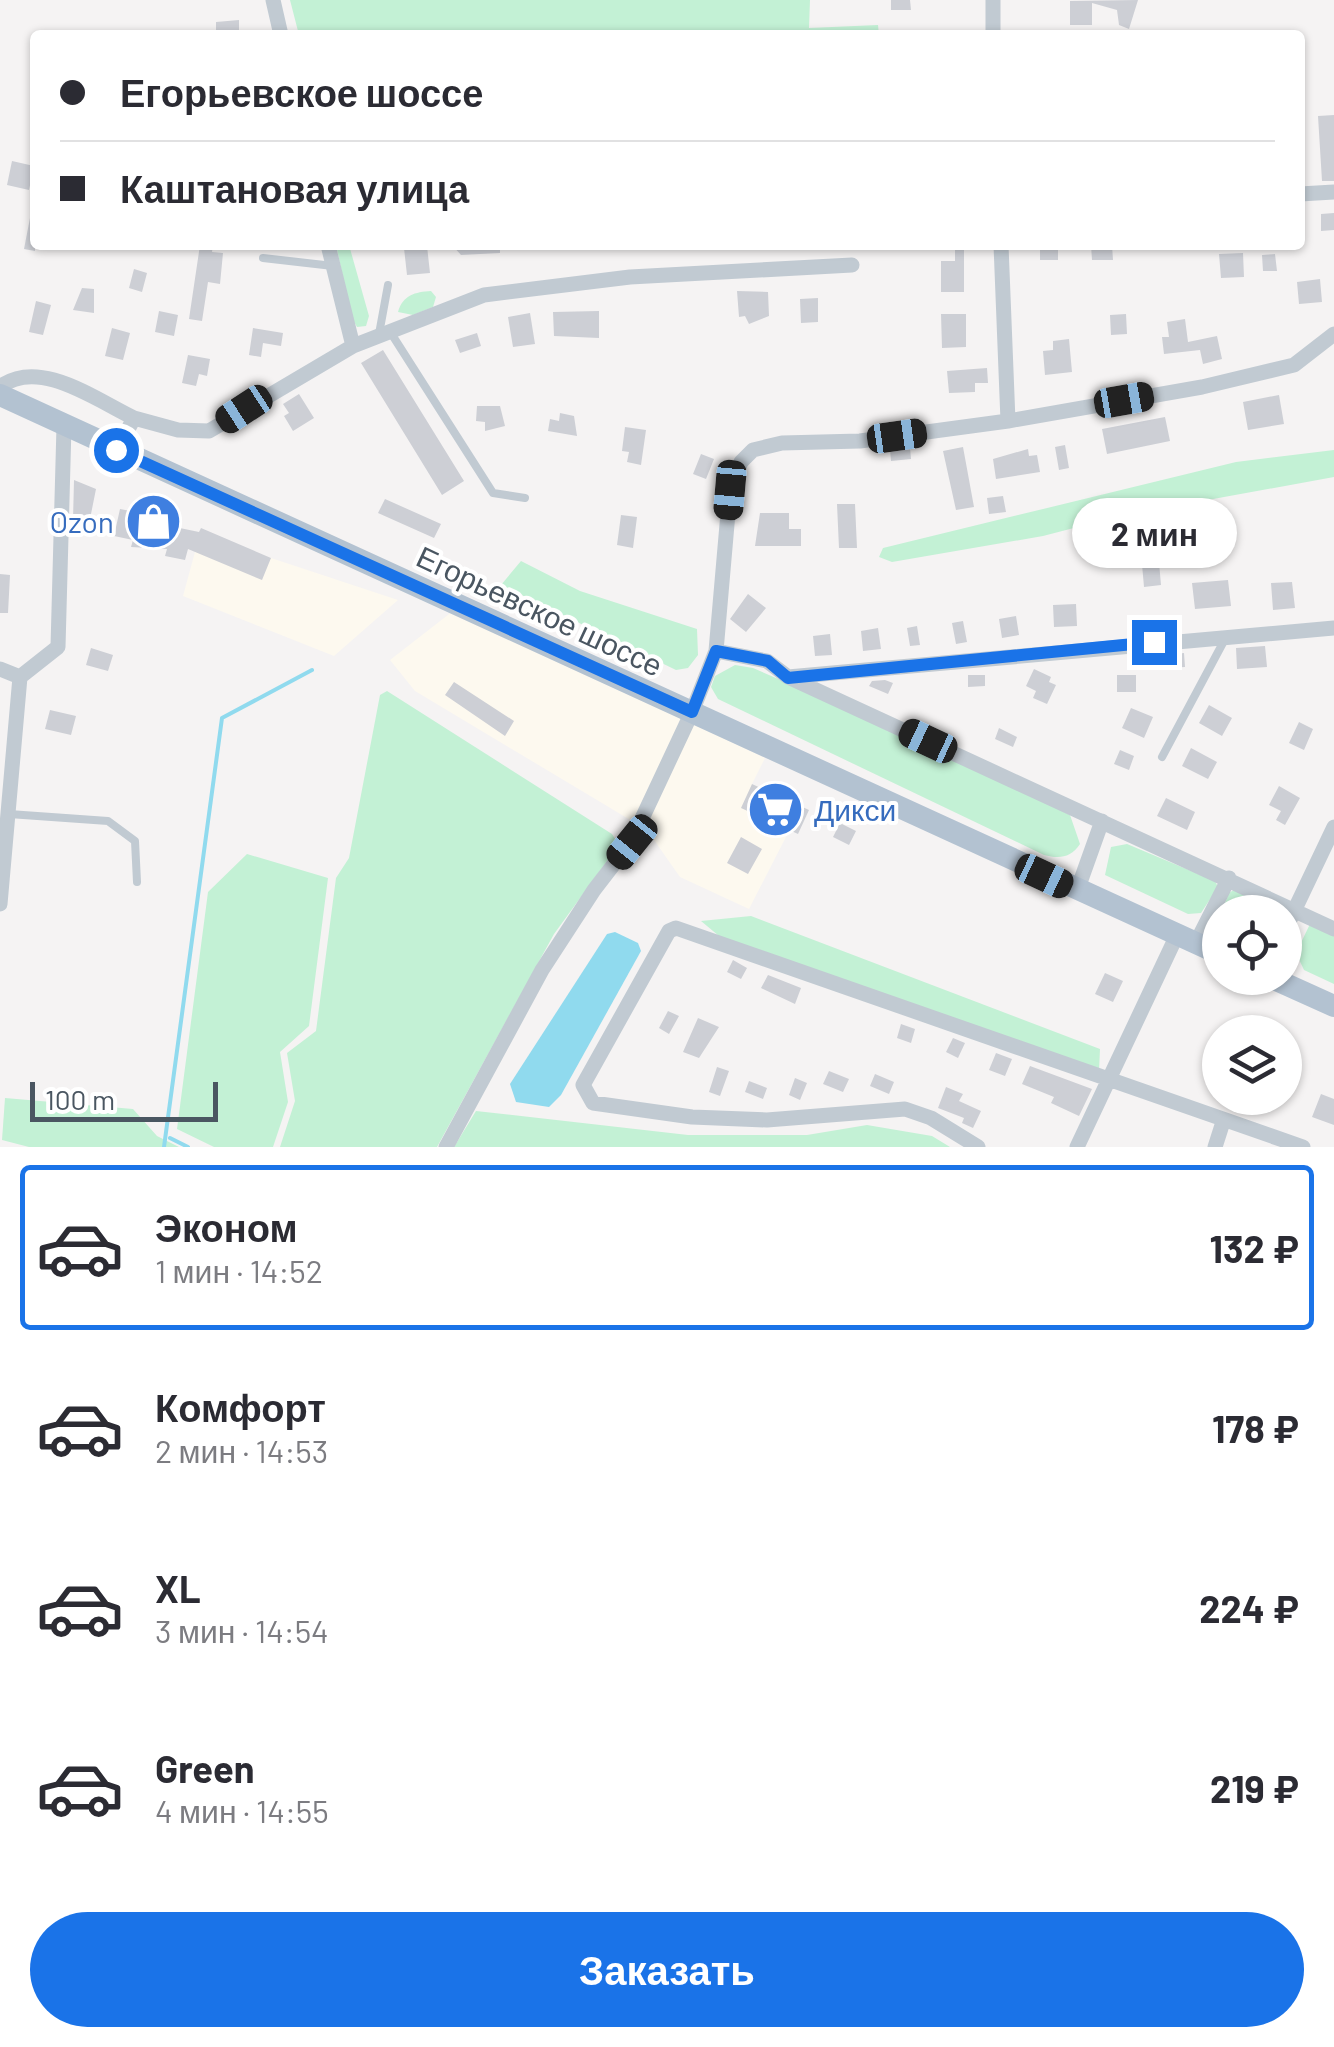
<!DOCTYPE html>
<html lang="ru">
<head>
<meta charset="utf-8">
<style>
	:root { --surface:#fff; --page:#f2f2f3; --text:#2b2b33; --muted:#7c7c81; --line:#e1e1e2; --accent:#1a73e8 }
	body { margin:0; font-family:Barlow,sans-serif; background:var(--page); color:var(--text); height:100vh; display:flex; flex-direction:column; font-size:38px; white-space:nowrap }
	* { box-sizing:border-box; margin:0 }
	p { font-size:32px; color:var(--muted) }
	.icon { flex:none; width:55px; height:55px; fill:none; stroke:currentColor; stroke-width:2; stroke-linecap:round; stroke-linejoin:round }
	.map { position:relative; height:1147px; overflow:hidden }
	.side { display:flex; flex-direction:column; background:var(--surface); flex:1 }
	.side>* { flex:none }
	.banner { position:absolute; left:30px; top:30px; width:1275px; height:220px; border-radius:10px; box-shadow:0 2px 8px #0004; display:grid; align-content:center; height:220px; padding:0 30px; background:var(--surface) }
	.tools { position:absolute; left:1202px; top:895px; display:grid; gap:20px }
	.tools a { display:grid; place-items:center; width:100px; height:100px; border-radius:50%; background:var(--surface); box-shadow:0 2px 8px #0004; font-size:50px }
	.scale { position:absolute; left:30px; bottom:25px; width:188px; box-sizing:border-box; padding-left:10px; border:5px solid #4a5661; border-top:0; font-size:28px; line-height:35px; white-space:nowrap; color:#4a5661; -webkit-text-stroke:8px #fff; paint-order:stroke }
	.end { position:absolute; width:45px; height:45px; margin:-22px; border:12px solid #1a73e8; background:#fff; box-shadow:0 0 0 5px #fff }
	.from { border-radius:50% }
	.bubble { position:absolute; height:70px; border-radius:35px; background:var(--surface); box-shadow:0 2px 8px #0004; font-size:32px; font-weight:700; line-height:70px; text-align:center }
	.car { position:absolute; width:30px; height:60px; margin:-30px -15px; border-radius:12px; box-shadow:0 0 8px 2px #0007; background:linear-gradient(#222 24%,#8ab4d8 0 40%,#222 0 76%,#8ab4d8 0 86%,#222 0) }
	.banner b { display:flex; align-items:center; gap:35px; height:95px; font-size:38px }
	.banner b+b { border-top:2px solid var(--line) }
	.banner i { width:25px; height:25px; background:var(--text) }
	ul { padding:18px 0 0; list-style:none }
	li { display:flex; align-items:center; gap:30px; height:165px; margin:0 20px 15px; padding:0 10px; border:5px solid transparent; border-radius:10px }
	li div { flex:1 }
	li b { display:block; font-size:38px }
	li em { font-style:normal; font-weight:700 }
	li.on { border-color:var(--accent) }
	li>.icon { width:90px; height:90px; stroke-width:1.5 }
	.button { display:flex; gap:20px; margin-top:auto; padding:20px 30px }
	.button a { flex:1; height:115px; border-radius:60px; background:var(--accent); color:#fff; font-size:40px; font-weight:700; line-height:115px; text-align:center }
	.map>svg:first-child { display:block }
	.commercial { fill:#fdf9ef }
	.green { fill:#c3f1d5 }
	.water { fill:#90daee }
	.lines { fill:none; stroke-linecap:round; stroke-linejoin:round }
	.stream { stroke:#90daee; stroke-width:4 }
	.building { fill:#cdcfd5 }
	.lane { stroke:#c1cad2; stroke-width:8 }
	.street { stroke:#c1cad2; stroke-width:15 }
	.primary { stroke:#b3c2d1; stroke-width:22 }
	.route { stroke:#1a73e8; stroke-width:12 }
	.labels { text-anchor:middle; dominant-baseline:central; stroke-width:8; stroke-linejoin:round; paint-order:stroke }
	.shop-label { font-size:30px; fill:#366cbe; stroke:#fff; text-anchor:end }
	.street-label { font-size:30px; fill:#4a5661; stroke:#fff }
</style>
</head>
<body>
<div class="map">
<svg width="1334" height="1147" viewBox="0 0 1334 1147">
	<rect width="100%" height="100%" fill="#f5f3f3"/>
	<path class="commercial" d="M201,530l70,28 127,42 -64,56 -151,-60z
		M453,611l312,147 -13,26 57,26 -11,23 -9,-2 -40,78 -69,-32 -33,-47 -232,-139 -25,-31z"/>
	<path class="green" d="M290,0h520l-1,28 69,-3 1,10h-580z
		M336,245h13l20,71 -3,10 -9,1 -5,-9z
		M431,291l5,6 -3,10 -20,8 -15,-3c5,-17 17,-20 33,-21z
		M1334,450v27l-214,39 -77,20 -151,26 -13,-5 4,-9 353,-86z
		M521,561l59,30 117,38 1,26 -10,13 -12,2 -175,-85z
		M735,665l18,3 202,87 115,60 10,29c-9,14 -21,15 -36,11l-326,-156 -7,-12 4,-11z
		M387,691l225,143 5,8 -2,8 -61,84 -117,213h-157l15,-46 -8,-48 29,-22 20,-153 13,-20 31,-163z
		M1127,844l88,37 3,6 -17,26 -13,1 -83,-39 6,-28z
		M247,854l81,24 -19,148 -29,26 8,50 -15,45h-59l-37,-18 31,-237z
		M1238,887l44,25h-61l8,-19z
		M751,916l349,133 -1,22 -380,-135 -18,-15z
		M1310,924l24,8v52l-30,-14 -8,-17z
		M5,1098l128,11 24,27 22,11h-150l-27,-7z
		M476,1111l212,24h119l60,-10 65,11 18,11h-496z"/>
	<path class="water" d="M615,932l23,11 3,8 -80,144 -12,12 -33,-5 -6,-18 97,-150z"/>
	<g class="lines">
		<path class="stream" d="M170,1138l18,9
			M164,1147l58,-429 90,-48"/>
	</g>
	<path class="building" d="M891,0h19l1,10h-20z
		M1138,0l-9,29 -10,-4 -2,-15 -25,-7v22h-22v-24z
		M239,20v15h-23v-13z
		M1334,115v66h-12l-4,-65z
		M12,161l22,5 -5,24 -22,-5z
		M1334,213v17l-13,1v-17z
		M30,218h5v33l-11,-2z
		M200,245h13l-1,7 11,1 -3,31 -12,-2 -6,39 -13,-2z
		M452,245h48v8l-39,2z
		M955,245h9v47h-23v-31h14z
		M1040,245h18v15h-18z
		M1091,245h21l1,15h-21z
		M427,246l3,27 -23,2 -3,-27z
		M1243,253l1,24 -23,1 -2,-24z
		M1275,254l2,17h-14l-1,-16z
		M134,269l13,4 -5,19 -13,-4z
		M1320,279l2,23 -23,2 -2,-22z
		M82,288l12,1v24l-21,-3z
		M737,291l31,1 1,24 -20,8 -4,-8 -6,1z
		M818,298v24l-17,1 -1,-24z
		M36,301l15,4 -8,30 -14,-3z
		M159,311l19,4 -4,21 -19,-4z
		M599,311v27l-45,-2 -1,-24z
		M530,313l5,31 -22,3 -5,-30z
		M941,314h25v33l-24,1z
		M1126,314l1,20 -16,1 -1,-20z
		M1185,319l3,23 29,-6 5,23 -19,5 -3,-14 -36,4 -2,-17h7l-2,-15z
		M112,328l18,5 -7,27 -18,-4z
		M253,328l30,5 -2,13 -18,-3 -2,14 -12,-2z
		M477,333l4,13 -21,7 -5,-13z
		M1069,339l3,33 -27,3 -2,-24 10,-1v-9z
		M383,350l81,131 -22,14 -81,-132z
		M188,355l22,4 -3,17 -8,-2 -3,12 -14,-3z
		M987,368l1,15h-13v9l-26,1 -2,-22z
		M299,394l15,24 -21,13 -9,-15 5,-3 -6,-9z
		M1279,395l5,29 -36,6 -5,-28z
		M477,406h23l5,20 -20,5v-9l-9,-1z
		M560,413l14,3 3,20 -29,-5 2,-12 9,2z
		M1165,417l5,24 -63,13 -5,-25z
		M625,427l21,3 -5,35 -14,-3 2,-10 -7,-1z
		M1065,445l4,23 -10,2 -4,-23z
		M910,447l1,12 -20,2 -1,-12z
		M963,447l11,60 -18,3 -13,-59z
		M1028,449l1,7 8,-1 3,17 -44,7 -3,-20z
		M701,454l13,5 -8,20 -13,-5z
		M74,480l22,9 -7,35 -16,-4z
		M1003,496l3,16 -17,2 -2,-16z
		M385,499l56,25 -7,14 -56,-25z
		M837,504h18l2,44h-18z
		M120,509l57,11 -2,7 24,5 2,-4 70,30 -9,22 -74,-31 -3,11 -20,-4 2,-7 -36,-2 2,-7 -19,-4z
		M760,513h29v16h12v17h-46z
		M621,515l16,2 -4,31 -16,-3z
		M1158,551l3,34 -17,2 -3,-34z
		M0,574l10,1 -2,38h-8z
		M1228,580l3,26 -36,3 -3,-26z
		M1292,582l3,26 -22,2 -2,-27z
		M748,594l18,14 -20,24 -16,-13z
		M1076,604l1,22 -23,1 -1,-22z
		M1016,616l3,19 -17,3 -3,-19z
		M963,621l4,21 -11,2 -4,-21z
		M917,626l3,19 -10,1 -3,-18z
		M878,628l3,21 -18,2 -2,-20z
		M830,634l2,21 -17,1 -2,-20z
		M1265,646l2,21 -30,2 -1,-21z
		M91,648l22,7 -5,16 -22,-6z
		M1184,653l1,14 -20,1 -1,-13z
		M1034,669l17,8 -2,5 7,3 -9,19 -14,-6 3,-7 -10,-5z
		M968,675h17v11l-17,1z
		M1117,675h19v17h-19z
		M885,680l8,3 -5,11 -19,-8 3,-5z
		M454,682l60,39 -9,15 -60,-41z
		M1209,705l23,13 -10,18 -23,-13z
		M1131,708l22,9 -9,21 -22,-10z
		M50,710l26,6 -5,19 -26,-6z
		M1299,722l14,7 -9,21 -15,-7z
		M999,728l18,9 -4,10 -18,-8z
		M1191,748l26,14 -9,17 -26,-13z
		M1120,750l14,6 -5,14 -15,-6z
		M752,784l57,26 -11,24 -57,-26z
		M1279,786l21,12 -15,27 -9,-5 5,-9 -12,-6z
		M1166,798l29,14 -8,18 -30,-14z
		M840,823l16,8 -7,14 -16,-8z
		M741,837l21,12 -14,25 -21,-11z
		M733,960l14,8 -6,11 -14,-7z
		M1105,973l18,8 -10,21 -18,-8z
		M768,975l33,13 -6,16 -34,-16z
		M668,1011l11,5 -10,18 -10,-6z
		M698,1018l21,9 -20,31 -16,-6z
		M901,1024l14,5 -4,14 -14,-5z
		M953,1038l12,5 -7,15 -12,-6z
		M996,1053l16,6 -7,17 -16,-6z
		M1030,1066l62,23 -13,27 -28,-13 3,-6 -32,-13z
		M717,1067l12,4 -9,25 -11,-4z
		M829,1071l20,8 -6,13 -20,-8z
		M875,1074l19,8 -5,12 -19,-8z
		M795,1078l12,5 -7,17 -11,-5z
		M749,1081l18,7 -4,11 -18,-7z
		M946,1087l17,7 -4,7 22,10 -8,17 -11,-5 2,-5 -26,-10z
		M1321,1094l13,5v26l-22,-8z"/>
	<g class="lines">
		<path class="lane" d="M263,258l70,8
			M389,330l104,163 32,5
			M379,334l9,-49
			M1162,757l63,-118
			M9,814l99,7 27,20 2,41"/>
		<path class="street" d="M273,0l8,35
			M993,0v35
			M1300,194l34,-2
			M328,245l25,101
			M1001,245l7,176
			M0,387c39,-30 96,13 134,31
			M117,450l17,-32 44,12 31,1 144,-85 131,-51 146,-18 222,-12
			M716,651l51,10 21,16 546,-49
			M0,669l20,8
			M788,677l546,252
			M1077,891l25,-70
			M0,904l20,-227 38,-30 6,-221
			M1285,930l49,-103
			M1196,943l33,-65
			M446,1147l96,-177 52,-80 37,-48 61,-130 24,-61 14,-161 11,-28 12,-12 29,-7 78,-2 148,-20 194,-34 92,-22 40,-31
			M978,1147l-47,-29 -26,-9 -138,11 -75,-3 -99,-14 -10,-18 86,-154 7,-3 627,219
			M1077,1147l100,-212
			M1215,1147l8,-25"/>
		<path class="primary" d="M0,395l1220,559
			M1272,978l62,28"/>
	</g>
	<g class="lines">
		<path class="route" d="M116,450l576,262 24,-61 52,10 20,17 366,-36"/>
	</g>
	<defs>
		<symbol id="shop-disc" viewBox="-11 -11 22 22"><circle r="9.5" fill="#3f7fe0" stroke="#fff"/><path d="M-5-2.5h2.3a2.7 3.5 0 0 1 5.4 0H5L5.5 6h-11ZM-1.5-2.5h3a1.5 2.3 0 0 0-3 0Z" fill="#fff"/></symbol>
		<symbol id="supermarket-disc" viewBox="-11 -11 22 22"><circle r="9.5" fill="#3f7fe0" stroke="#fff"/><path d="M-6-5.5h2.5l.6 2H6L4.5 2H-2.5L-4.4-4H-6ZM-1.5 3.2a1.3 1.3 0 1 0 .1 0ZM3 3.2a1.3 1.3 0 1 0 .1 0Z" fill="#fff"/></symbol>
	</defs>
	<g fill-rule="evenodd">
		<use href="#shop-disc" x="122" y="490" width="63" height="63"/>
		<use href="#supermarket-disc" x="744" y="778" width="63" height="63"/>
	</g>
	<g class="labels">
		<g class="shop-label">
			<text x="114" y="521">Ozon</text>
			<text x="814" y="809" text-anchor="start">Дикси</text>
		</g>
		<g class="street-label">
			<text transform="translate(540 610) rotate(25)">Егорьевское шоссе</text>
		</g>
	</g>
</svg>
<div class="tools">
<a><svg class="icon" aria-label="locate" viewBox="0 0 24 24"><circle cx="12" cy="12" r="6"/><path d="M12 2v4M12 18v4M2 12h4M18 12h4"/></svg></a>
<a><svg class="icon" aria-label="layers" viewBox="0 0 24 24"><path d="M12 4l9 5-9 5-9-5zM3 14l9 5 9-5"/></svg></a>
</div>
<div class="scale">100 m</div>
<i class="end from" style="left:116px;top:450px"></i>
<i class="end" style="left:1154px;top:642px"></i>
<div class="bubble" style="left:1072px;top:498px;width:165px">2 мин</div>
<i class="car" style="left:1124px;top:400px;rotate:80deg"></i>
<i class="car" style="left:244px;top:409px;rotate:237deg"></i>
<i class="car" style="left:897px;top:436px;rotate:82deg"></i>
<i class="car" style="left:730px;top:490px;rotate:185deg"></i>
<i class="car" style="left:928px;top:741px;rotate:295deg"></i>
<i class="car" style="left:632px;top:842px;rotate:219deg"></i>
<i class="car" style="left:1044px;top:876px;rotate:115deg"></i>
<div class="banner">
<b><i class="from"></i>Егорьевское шоссе</b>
<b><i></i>Каштановая улица</b>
</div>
</div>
<section class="side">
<ul>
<li class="on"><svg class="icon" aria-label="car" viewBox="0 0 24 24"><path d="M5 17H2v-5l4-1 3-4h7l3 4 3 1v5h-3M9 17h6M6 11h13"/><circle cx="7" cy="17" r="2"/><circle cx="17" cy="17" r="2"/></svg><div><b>Эконом</b><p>1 мин · 14:52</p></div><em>132 ₽</em></li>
<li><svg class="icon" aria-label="car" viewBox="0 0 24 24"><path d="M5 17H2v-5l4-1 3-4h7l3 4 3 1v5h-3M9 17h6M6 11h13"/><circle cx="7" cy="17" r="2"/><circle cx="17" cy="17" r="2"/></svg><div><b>Комфорт</b><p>2 мин · 14:53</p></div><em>178 ₽</em></li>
<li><svg class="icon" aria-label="car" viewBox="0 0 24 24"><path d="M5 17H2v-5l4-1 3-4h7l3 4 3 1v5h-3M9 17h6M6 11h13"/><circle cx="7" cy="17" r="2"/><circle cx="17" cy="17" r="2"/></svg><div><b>XL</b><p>3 мин · 14:54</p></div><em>224 ₽</em></li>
<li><svg class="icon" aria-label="car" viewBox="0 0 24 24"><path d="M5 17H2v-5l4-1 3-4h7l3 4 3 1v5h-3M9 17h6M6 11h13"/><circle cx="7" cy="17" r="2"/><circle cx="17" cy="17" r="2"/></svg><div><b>Green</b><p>4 мин · 14:55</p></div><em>219 ₽</em></li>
</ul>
<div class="button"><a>Заказать</a></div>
</section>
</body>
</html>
